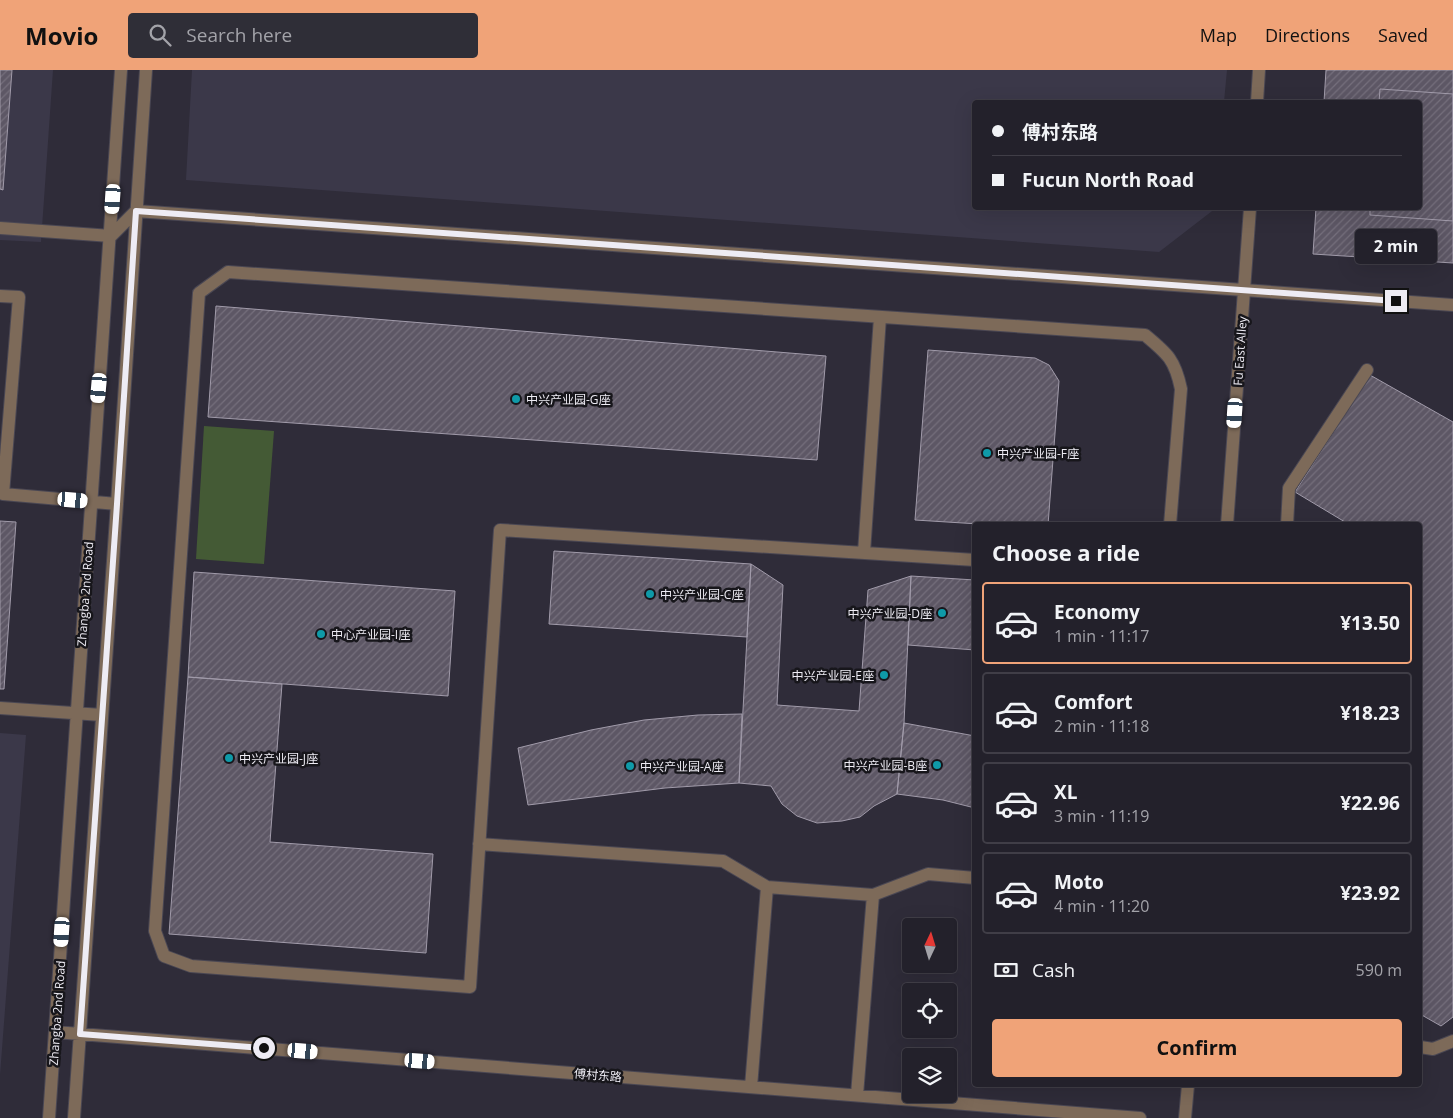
<!DOCTYPE html>
<html lang="en">
<head>
<meta charset="utf-8">
<style>
	:root { --surface:#23212b; --page:#2f2e37; --text:#f1f3f6; --muted:#a3a3a9; --line:#403e47; --accent:#f0a378 }
	body { margin:0; font-family:"Open Sans","Noto Sans SC",sans-serif; background:var(--page); color:var(--text); height:100vh; display:flex; flex-direction:column; font-size:19px; white-space:nowrap }
	* { box-sizing:border-box; margin:0 }
	p { font-size:16px; color:var(--muted) }
	.icon { flex:none; width:28px; height:28px; fill:none; stroke:currentColor; stroke-width:2; stroke-linecap:round; stroke-linejoin:round }
	.map { position:relative; flex:1; overflow:hidden }
	.sheet { position:absolute; left:972px; top:452px; width:450px; height:565px; display:flex; flex-direction:column; background:var(--surface); border-radius:5px; box-shadow:0 5px 20px #0002,0 0 0 1px var(--line) }
	.sheet>* { flex:none }
	.top-card { position:absolute; left:972px; top:30px; width:450px; height:110px; border-radius:5px; box-shadow:0 5px 20px #0002,0 0 0 1px var(--line); display:grid; align-content:center; height:110px; padding:0 20px; background:var(--surface) }
	.needle { width:32px; rotate:4deg }
	.fabs { position:absolute; left:902px; top:848px; display:grid; gap:10px }
	.fabs a { display:grid; place-items:center; width:55px; height:55px; border-radius:5px; background:var(--surface); box-shadow:0 5px 20px #0002,0 0 0 1px var(--line); font-size:25px }
	.end { position:absolute; width:22px; height:22px; margin:-11px; border:6px solid #eeecf4; background:#111; box-shadow:0 0 0 2px #111 }
	.from { border-radius:50% }
	.bubble { position:absolute; height:35px; border-radius:5px; background:var(--surface); box-shadow:0 5px 20px #0002,0 0 0 1px var(--line); font-size:16px; font-weight:700; line-height:35px; text-align:center }
	.car { position:absolute; width:15px; height:30px; margin:-15px -8px; border-radius:6px; box-shadow:0 0 4px 1px #0007; background:linear-gradient(#fff 24%,#345 0 40%,#fff 0 76%,#345 0 86%,#fff 0) }
	.top-card b { display:flex; align-items:center; gap:18px; height:48px; font-size:19px }
	.top-card b+b { border-top:1px solid var(--line) }
	.top-card i { width:12px; height:12px; background:var(--text) }
	ul { padding:0; list-style:none }
	li { display:flex; align-items:center; gap:15px; height:82px; margin:0 10px 8px; padding:0 10px; border:2px solid var(--line); border-radius:5px }
	li div { flex:1 }
	li b { display:block; font-size:19px }
	li em { font-style:normal; font-weight:700 }
	li.active { border-color:var(--accent) }
	li>.icon { width:45px; height:45px; stroke-width:1.5 }
	h2 { padding:0 20px; font-size:22px; line-height:60px }
	.pay { display:flex; align-items:center; gap:12px; height:55px; padding:0 20px; font-size:19px }
	.pay p { margin-inline-start:auto }
	.button { display:flex; gap:10px; margin-top:auto; padding:10px 20px }
	.button a { flex:1; height:58px; border-radius:5px; background:var(--accent); color:#111; font-size:20px; font-weight:700; line-height:58px; text-align:center }
	header { display:flex; align-items:center; gap:30px; box-sizing:border-box; height:70px; padding:0 25px; background:var(--accent); color:#111 }
	header strong { font-size:24px }
	nav { display:flex; gap:28px; margin-inline-start:auto; font-size:18px }
	.search { width:350px; height:45px; background:var(--page); display:flex; align-items:center; gap:12px; box-sizing:border-box; padding:0 18px; border-radius:5px; color:var(--muted); font-size:19px }
	.map>svg:first-child { display:block }
	.built { fill:#3b3849 }
	.pitch { fill:#445a35 }
	.building { fill:url(#building-hatch); stroke:#a19baa }
	.lines { fill:none; stroke-linecap:round; stroke-linejoin:round }
	.minor-casing { stroke:#4a4753; stroke-width:14 }
	.minor { stroke:#7d6a59; stroke-width:12 }
	.route { stroke:#eeecf4; stroke-width:6 }
	.culture-dot { fill:#0f9aa8; stroke:#17161b; stroke-width:2 }
	.labels { text-anchor:middle; dominant-baseline:central; stroke-width:5; stroke-linejoin:round; paint-order:stroke }
	.street-label { font-size:12px; fill:#eeecf4; stroke:#17161b }
	.poi-label { font-size:12px; fill:#eeecf4; stroke:#17161b; text-anchor:start }
</style>
</head>
<body>
<header>
<strong>Movio</strong>
<div class="search"><svg class="icon" aria-label="search" viewBox="0 0 24 24"><circle cx="10" cy="10" r="6"/><path d="M15 15l6 6"/></svg>Search here</div>
<nav><a>Map</a><a>Directions</a><a>Saved</a></nav>
</header>
<div class="map">
<svg width="1453" height="1048" viewBox="0 0 1453 1048">
	<defs>
		<pattern id="building-hatch" width="6" height="6" patternUnits="userSpaceOnUse" patternTransform="scale(1.25)"><rect width="6" height="6" fill="#5d5765"/><path d="M-1 1l2-2M0 6l6-6M5 7l2-2" fill="none" stroke="#756f7c"/></pattern>
	</defs>
	<rect width="100%" height="100%" fill="#2f2c39"/>
	<path class="built" d="M0,0h53l-12,172 -41,-2z
		M192,0h1035l-3,32h-249v106h241l-57,44 -973,-72z
		M0,663l26,2 -26,340z"/>
	<path class="pitch" d="M204,356l70,5 -10,133 -68,-5z"/>
	<path class="building" d="M0,0h12l-9,120 -3,-1z
		M1326,0h127v193l-140,-9 3,-46h104v-106h-96z
		M1380,19l73,5v127l-83,-6v-7h50v-106h-41z
		M216,236l610,50 -9,104 -609,-43z
		M928,280l107,8 14,7 10,16 -11,144h-53l-80,-5z
		M1370,305l83,47v595l-12,9 -21,-12v-489h-70l-55,-33z
		M0,451l16,1 -12,167h-4z
		M554,481l197,13 -4,73 -198,-13z
		M751,494l32,21 -6,120 82,6 9,-121 43,-14 -7,147 -7,71 -23,12 -14,11 -18,4 -25,2 -20,-7 -15,-12 -11,-18 -32,-3z
		M194,502l261,19 -7,105 -260,-19z
		M911,506l64,4v70l-67,-5z
		M188,607l94,7 -12,158 163,12 -7,99 -257,-19z
		M742,644l-3,69 -74,5 -137,17 -10,-57 73,-18 53,-10 54,-5z
		M904,653l71,13v72l-32,-8 -46,-6z"/>
	<g class="lines">
		<defs>
			<path id="minor" d="M1257,32l2,-32
				M0,158l111,8 25,-25 1317,94
				M0,226l19,1 -16,197 114,10
				M1227,455l23,-317
				M1287,455l2,-37 78,-118
				M864,483l16,-236
				M975,490l-475,-30 -30,457 -279,-21 -27,-10 -9,-25 44,-638 29,-21 917,63c23,19 30,25 36,54l-11,136
				M0,638l102,7
				M479,774l244,17 44,26 106,8 55,-21 47,4
				M55,962l1085,86
				M1420,977l13,2 20,-8
				M751,1017l16,-200
				M857,1025l16,-200
				M49,1048l72,-1048
				M74,1048l43,-614 29,-434
				M1185,1048l3,-33"/>
		</defs>
		<use href="#minor" class="minor-casing"/>
		<use href="#minor" class="minor"/>
	</g>
	<g class="lines">
		<path class="route" d="M264,978l-184,-14 37,-530 19,-293 1260,90"/>
	</g>
	<g class="culture-dot">
		<circle cx="516" cy="329" r="5"/>
		<circle cx="987" cy="383" r="5"/>
		<circle cx="650" cy="524" r="5"/>
		<circle cx="942" cy="543" r="5"/>
		<circle cx="321" cy="564" r="5"/>
		<circle cx="884" cy="605" r="5"/>
		<circle cx="229" cy="688" r="5"/>
		<circle cx="937" cy="695" r="5"/>
		<circle cx="630" cy="696" r="5"/>
	</g>
	<g class="labels">
		<g class="street-label">
			<text transform="translate(1240 281) rotate(-86)">Fu East Alley</text>
			<text transform="translate(85 524) rotate(-86)">Zhangba 2nd Road</text>
			<text transform="translate(57 943) rotate(-86)">Zhangba 2nd Road</text>
			<text transform="translate(598 1005) rotate(5)">傅村东路</text>
		</g>
		<g class="poi-label">
			<text x="526" y="329">中兴产业园-G座</text>
			<text x="997" y="383">中兴产业园-F座</text>
			<text x="660" y="524">中兴产业园-C座</text>
			<text x="932" y="543" text-anchor="end">中兴产业园-D座</text>
			<text x="331" y="564">中心产业园-I座</text>
			<text x="874" y="605" text-anchor="end">中兴产业园-E座</text>
			<text x="239" y="688">中兴产业园-J座</text>
			<text x="927" y="695" text-anchor="end">中兴产业园-B座</text>
			<text x="640" y="696">中兴产业园-A座</text>
		</g>
	</g>
</svg>
<div class="fabs">
<a><svg class="needle" viewBox="-14 -14 28 28"><path d="M0-13l5 13h-10z" fill="#e53935"/><path d="M0 13l5-13h-10z" fill="#a3a3a9"/></svg></a>
<a><svg class="icon" aria-label="locate" viewBox="0 0 24 24"><circle cx="12" cy="12" r="6"/><path d="M12 2v4M12 18v4M2 12h4M18 12h4"/></svg></a>
<a><svg class="icon" aria-label="layers" viewBox="0 0 24 24"><path d="M12 4l9 5-9 5-9-5zM3 14l9 5 9-5"/></svg></a>
</div>
<i class="end from" style="left:264px;top:978px"></i>
<i class="end" style="left:1396px;top:231px"></i>
<div class="bubble" style="left:1355px;top:159px;width:82px">2 min</div>
<i class="car" style="left:113px;top:129px;rotate:184deg"></i>
<i class="car" style="left:99px;top:318px;rotate:185deg"></i>
<i class="car" style="left:1235px;top:343px;rotate:184deg"></i>
<i class="car" style="left:73px;top:430px;rotate:95deg"></i>
<i class="car" style="left:62px;top:862px;rotate:184deg"></i>
<i class="car" style="left:303px;top:981px;rotate:95deg"></i>
<i class="car" style="left:420px;top:991px;rotate:94deg"></i>
<div class="top-card">
<b><i class="from"></i>傅村东路</b>
<b><i></i>Fucun North Road</b>
</div>
<section class="sheet">
<h2>Choose a ride</h2>
<ul>
<li class="active"><svg class="icon" aria-label="car" viewBox="0 0 24 24"><path d="M5 17H2v-5l4-1 3-4h7l3 4 3 1v5h-3M9 17h6M6 11h13"/><circle cx="7" cy="17" r="2"/><circle cx="17" cy="17" r="2"/></svg><div><b>Economy</b><p>1 min · 11:17</p></div><em>¥13.50</em></li>
<li><svg class="icon" aria-label="car" viewBox="0 0 24 24"><path d="M5 17H2v-5l4-1 3-4h7l3 4 3 1v5h-3M9 17h6M6 11h13"/><circle cx="7" cy="17" r="2"/><circle cx="17" cy="17" r="2"/></svg><div><b>Comfort</b><p>2 min · 11:18</p></div><em>¥18.23</em></li>
<li><svg class="icon" aria-label="car" viewBox="0 0 24 24"><path d="M5 17H2v-5l4-1 3-4h7l3 4 3 1v5h-3M9 17h6M6 11h13"/><circle cx="7" cy="17" r="2"/><circle cx="17" cy="17" r="2"/></svg><div><b>XL</b><p>3 min · 11:19</p></div><em>¥22.96</em></li>
<li><svg class="icon" aria-label="car" viewBox="0 0 24 24"><path d="M5 17H2v-5l4-1 3-4h7l3 4 3 1v5h-3M9 17h6M6 11h13"/><circle cx="7" cy="17" r="2"/><circle cx="17" cy="17" r="2"/></svg><div><b>Moto</b><p>4 min · 11:20</p></div><em>¥23.92</em></li>
</ul>
<div class="pay"><svg class="icon" aria-label="cash" viewBox="0 0 24 24"><path d="M3 7h18v10H3z"/><circle cx="12" cy="12" r="2"/></svg>Cash<p>590 m</p></div>
<div class="button"><a>Confirm</a></div>
</section>
</div>
</body>
</html>
